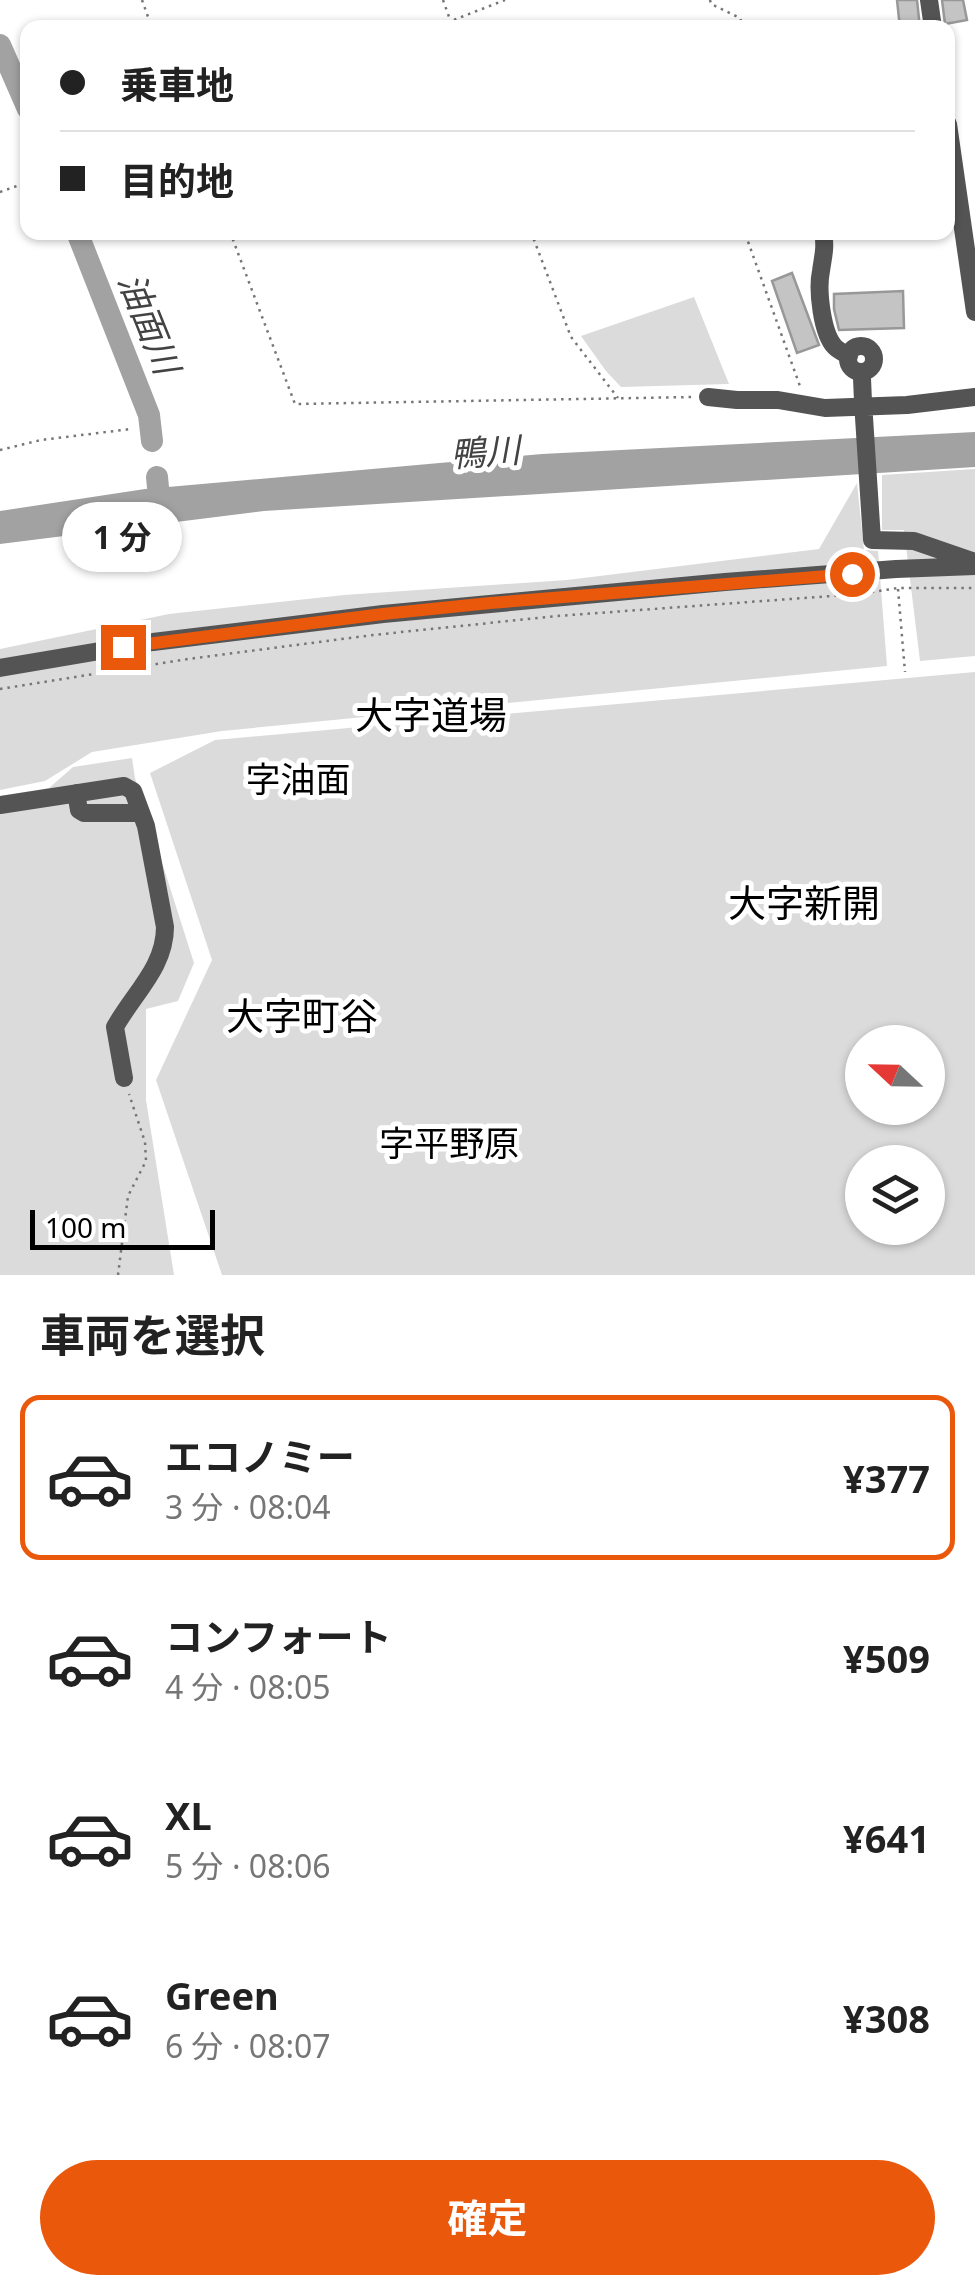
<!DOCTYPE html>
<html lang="ja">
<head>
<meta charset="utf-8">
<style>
	:root { --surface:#fff; --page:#f6f6f6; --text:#222; --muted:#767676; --line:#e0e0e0; --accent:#ea580c }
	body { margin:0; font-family:"Noto Sans","Noto Sans JP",sans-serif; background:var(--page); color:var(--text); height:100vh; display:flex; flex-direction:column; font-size:38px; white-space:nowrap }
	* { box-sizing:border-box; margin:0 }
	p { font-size:32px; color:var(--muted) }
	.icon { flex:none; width:55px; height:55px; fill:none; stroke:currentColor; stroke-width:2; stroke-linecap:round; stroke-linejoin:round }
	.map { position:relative; height:1275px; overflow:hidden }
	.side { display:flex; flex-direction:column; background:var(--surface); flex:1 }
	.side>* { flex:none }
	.banner { position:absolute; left:20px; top:20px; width:935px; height:220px; border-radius:20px; box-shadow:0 2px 8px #0004; display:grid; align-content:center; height:220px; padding:0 40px; background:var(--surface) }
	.needle { width:65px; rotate:292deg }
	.tools { position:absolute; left:845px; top:1025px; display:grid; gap:20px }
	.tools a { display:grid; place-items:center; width:100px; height:100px; border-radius:50%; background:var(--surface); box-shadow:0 2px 8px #0004; font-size:50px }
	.scale { position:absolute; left:30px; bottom:25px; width:185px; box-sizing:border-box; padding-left:10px; border:5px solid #000; border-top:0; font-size:28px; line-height:35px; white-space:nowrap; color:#000; -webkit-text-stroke:8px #fff; paint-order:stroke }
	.end { position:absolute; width:45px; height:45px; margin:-22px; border:12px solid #ea580c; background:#fff; box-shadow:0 0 0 5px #fff }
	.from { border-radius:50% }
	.bubble { position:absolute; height:70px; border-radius:35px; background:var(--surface); box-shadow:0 2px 8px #0004; font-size:32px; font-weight:700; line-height:70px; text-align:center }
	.banner b { display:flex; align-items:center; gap:35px; height:95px; font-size:38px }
	.banner b+b { border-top:2px solid var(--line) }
	.banner i { width:25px; height:25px; background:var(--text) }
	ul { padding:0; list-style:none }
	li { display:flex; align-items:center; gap:30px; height:165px; margin:0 20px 15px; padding:0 20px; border:5px solid transparent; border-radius:20px }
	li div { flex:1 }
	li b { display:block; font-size:38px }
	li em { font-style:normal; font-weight:700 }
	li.selected { border-color:var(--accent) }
	li>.icon { width:90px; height:90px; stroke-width:1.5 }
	h2 { padding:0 40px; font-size:45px; line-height:120px }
	.button { display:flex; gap:20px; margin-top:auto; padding:20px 40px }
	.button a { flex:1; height:115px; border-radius:60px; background:var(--accent); color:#fff; font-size:40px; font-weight:700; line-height:115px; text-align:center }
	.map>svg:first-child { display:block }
	.green { fill:#dbdbdb; fill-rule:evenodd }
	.water { fill:#a2a2a2 }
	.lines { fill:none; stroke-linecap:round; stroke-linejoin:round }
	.river { stroke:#a2a2a2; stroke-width:22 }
	.building { fill:#c4c4c4; stroke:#989898; stroke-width:2.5 }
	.path { stroke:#767676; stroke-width:2.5; stroke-dasharray:2.5 5; stroke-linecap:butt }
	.minor { stroke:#545454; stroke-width:18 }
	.minor-bridge { stroke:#545454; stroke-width:18 }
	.route { stroke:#ea580c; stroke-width:12 }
	.labels { text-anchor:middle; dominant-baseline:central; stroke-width:10; stroke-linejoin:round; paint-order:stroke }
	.water-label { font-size:35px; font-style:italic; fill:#434343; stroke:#fff }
	.neighbourhood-label { font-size:35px; fill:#000; stroke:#fff }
	.quarter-label { font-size:38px; fill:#000; stroke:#fff }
</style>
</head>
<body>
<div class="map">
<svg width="975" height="1275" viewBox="0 0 975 1275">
	<rect width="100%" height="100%" fill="#fff"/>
	<path class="green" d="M694,297l35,87 -108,3 -15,-16 -25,-35z
		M975,469v187l-55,5 -16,-131h-22v-55z
		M857,483l7,67 14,1 9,115 -665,65 -130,21 -47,29 -45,9v-141l169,-35 175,-19 223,-15 252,-31z
		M975,672v603h-753l-66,-195 56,-120 -62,-187 65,-33zM862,1042h66v66h-66zM862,1162h66v66h-66z
		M132,758l3,20 59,185 -16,38 -32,8v91l28,175h-174v-479l49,-8 24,-21z"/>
	<path class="water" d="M975,432v35l-711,44 -264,33v-33l145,-22 397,-35z"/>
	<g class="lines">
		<path class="river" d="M0,45l28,64
			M77,232l72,183 3,26
			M157,477l3,31"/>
	</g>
	<path class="building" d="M897,0h20l3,28h-20z
		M942,0h21l4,20 -22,4z
		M792,273l27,72 -22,8 -25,-72z
		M903,291l1,37 -65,2 -5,-21v-15z"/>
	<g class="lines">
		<path class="path" d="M142,0l10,28
			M443,0l10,28
			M710,0l1,4 29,14 4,10
			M433,28l72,-28
			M0,192l28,-10
			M230,232l65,172 399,-7
			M531,232l40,105 47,61
			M754,232l-8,4 55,153
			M0,450l41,-10 90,-11
			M898,589l7,83
			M0,689l188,-30 185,-24 184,-19 302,-22 39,-6h77
			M118,1275l10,-79 18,-35 -1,-19 -16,-48"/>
		<path class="minor" d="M929,0l4,28
			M948,124l27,188
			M823,232c3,16 0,24 -2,39 -4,19 1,63 14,76 4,4 9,6 14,9
			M848 359a13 13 0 1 1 26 0a13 13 0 1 1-26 0Z
			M708,397l29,3h41l47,8 82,-3 68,-8
			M863,402l9,138 42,1 61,21
			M0,668l153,-26 230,-28 342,-32 171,-13 79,-3
			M76,793l3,17 5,3h57
			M0,805l124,-19 9,5 13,35 19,101c0,40 -31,66 -50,100l9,51"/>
		<path class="minor-bridge" d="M862,378l1,24"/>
	</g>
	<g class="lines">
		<path class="route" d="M123,647l260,-33 107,-11 362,-29"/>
	</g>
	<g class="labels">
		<g class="water-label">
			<text transform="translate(150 323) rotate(68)">油面川</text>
			<text transform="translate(485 451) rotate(-4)">鴨川</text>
		</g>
		<g class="neighbourhood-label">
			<text x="298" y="778">字油面</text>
			<text x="449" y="1142">字平野原</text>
		</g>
		<g class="quarter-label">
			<text x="431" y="714">大字道場</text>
			<text x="804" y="902">大字新開</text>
			<text x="302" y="1015">大字町谷</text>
		</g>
	</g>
</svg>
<div class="tools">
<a><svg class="needle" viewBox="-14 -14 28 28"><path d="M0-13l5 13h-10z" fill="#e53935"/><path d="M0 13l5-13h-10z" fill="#767676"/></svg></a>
<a><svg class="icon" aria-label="layers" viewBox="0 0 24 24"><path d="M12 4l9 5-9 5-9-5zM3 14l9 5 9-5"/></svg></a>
</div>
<div class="scale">100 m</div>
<i class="end from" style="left:852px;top:574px"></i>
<i class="end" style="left:123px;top:647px"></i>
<div class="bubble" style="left:62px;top:502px;width:120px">1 分</div>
<div class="banner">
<b><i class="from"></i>乗車地</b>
<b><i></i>目的地</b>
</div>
</div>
<section class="side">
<h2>車両を選択</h2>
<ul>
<li class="selected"><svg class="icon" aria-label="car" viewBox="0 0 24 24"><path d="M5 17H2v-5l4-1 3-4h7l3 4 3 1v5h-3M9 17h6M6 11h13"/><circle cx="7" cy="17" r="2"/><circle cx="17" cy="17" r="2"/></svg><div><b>エコノミー</b><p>3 分 · 08:04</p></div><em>¥377</em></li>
<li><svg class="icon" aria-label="car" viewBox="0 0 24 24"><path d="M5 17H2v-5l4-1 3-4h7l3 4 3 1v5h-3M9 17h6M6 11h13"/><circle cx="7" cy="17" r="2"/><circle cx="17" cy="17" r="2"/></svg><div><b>コンフォート</b><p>4 分 · 08:05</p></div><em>¥509</em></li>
<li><svg class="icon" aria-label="car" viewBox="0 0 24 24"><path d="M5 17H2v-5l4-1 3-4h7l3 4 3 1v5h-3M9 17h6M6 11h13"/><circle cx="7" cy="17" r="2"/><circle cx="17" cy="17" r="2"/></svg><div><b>XL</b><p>5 分 · 08:06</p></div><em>¥641</em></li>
<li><svg class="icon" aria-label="car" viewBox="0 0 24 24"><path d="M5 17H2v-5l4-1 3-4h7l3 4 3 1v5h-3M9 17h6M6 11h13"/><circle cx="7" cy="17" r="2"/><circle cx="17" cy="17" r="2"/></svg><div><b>Green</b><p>6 分 · 08:07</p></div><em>¥308</em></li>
</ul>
<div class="button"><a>確定</a></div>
</section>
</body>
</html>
